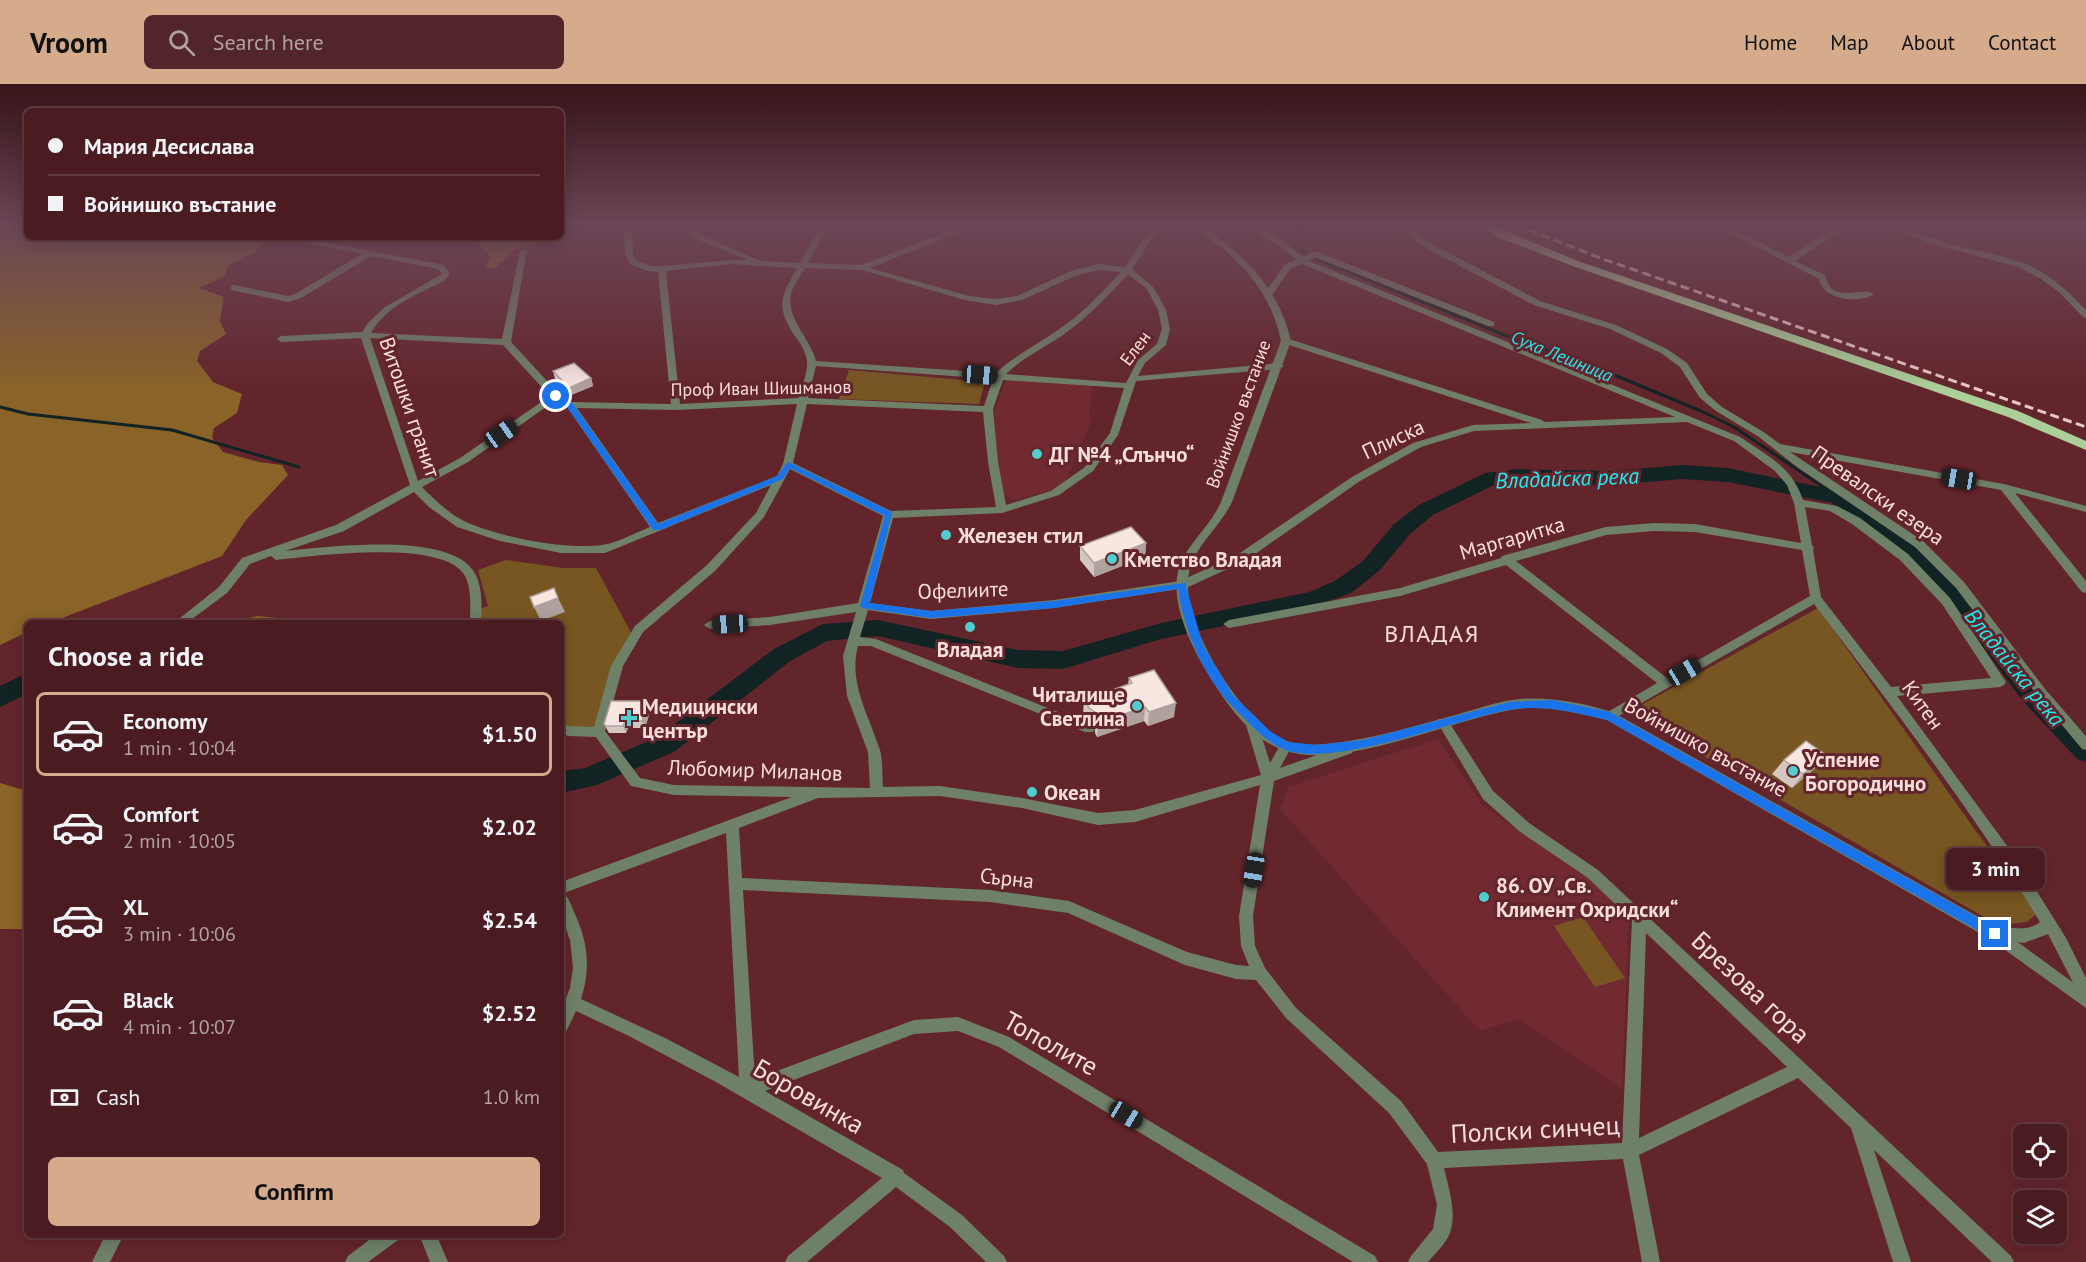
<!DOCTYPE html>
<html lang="en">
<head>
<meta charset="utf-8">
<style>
	:root { --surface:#4a1c21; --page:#51252a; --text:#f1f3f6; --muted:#b2a1a5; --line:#613a3f; --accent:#d6ab8b }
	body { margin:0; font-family:"PT Sans",sans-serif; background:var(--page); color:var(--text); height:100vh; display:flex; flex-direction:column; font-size:22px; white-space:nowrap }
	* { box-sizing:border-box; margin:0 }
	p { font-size:20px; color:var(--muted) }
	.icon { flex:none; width:33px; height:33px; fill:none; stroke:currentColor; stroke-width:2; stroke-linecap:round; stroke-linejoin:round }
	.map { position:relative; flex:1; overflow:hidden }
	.side { position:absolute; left:24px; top:536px; width:540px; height:618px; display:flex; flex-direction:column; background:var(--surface); border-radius:9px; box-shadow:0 3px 15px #0003,0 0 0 2px var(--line) }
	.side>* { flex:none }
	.banner { position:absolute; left:24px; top:24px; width:540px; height:132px; border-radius:9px; box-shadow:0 3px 15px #0003,0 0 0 2px var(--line); display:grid; align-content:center; height:132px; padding:0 24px; background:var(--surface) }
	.controls { position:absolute; left:2013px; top:1040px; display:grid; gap:12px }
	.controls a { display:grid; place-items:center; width:54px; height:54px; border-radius:9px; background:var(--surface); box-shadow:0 3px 15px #0003,0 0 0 2px var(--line); font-size:30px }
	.end { position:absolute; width:27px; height:27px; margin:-14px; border:8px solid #1a73e8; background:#fff; box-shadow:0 0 0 3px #fff }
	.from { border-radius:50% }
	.bubble { position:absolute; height:42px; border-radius:9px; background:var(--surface); box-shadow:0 3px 15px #0003,0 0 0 2px var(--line); font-size:20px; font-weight:800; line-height:42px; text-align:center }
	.car { position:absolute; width:18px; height:36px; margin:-18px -9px; border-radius:8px; box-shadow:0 0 4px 2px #0007; background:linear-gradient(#222 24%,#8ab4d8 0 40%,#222 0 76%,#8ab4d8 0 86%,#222 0) }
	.banner b { display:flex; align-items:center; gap:21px; height:57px; font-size:22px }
	.banner b+b { border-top:2px solid var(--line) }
	.banner i { width:15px; height:15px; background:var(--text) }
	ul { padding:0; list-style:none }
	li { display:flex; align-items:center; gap:18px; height:84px; margin:0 12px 9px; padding:0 12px; border:3px solid transparent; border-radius:9px }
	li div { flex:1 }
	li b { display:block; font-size:22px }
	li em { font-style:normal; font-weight:800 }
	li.active { border-color:var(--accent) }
	li>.icon { width:54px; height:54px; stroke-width:1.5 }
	h2 { padding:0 24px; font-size:27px; line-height:72px }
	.pay { display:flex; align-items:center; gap:15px; height:66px; padding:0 24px; font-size:22px }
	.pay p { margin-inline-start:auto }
	.primary-button { display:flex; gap:12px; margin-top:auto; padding:12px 24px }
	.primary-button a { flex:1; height:69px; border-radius:9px; background:var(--accent); color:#111; font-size:24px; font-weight:800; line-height:69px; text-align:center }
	header { display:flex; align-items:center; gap:36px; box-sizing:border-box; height:84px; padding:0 30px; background:var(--accent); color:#111 }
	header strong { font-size:28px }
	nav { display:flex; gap:33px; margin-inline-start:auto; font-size:21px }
	.search { width:420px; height:54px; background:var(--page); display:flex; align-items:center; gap:15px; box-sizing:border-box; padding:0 21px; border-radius:9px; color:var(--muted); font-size:22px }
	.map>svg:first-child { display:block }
	.built { fill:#712a32 }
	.green { fill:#775621 }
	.forest { fill:#896327 }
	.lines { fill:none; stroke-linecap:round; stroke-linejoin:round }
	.stream-far1 { stroke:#122323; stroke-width:3 }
	.stream { stroke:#122323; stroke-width:4 }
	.river { fill:#122323; fill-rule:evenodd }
	.minor { fill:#6f8068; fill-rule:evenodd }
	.tertiary { fill:#6f8068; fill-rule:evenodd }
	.trunk { fill:#aacf99; fill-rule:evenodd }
	.rail { stroke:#ebc7c8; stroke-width:3; stroke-dasharray:9 4.5; stroke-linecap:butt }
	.wall { fill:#d6c6c2 }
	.shaded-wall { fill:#aea19e }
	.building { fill:#f9e6e1; stroke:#aea19e; stroke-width:1.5 }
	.route { fill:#1a73e8 }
	.poi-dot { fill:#52cdce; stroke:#63252c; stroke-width:2 }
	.labels { text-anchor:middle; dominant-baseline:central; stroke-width:6; stroke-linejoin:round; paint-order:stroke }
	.far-street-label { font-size:18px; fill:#fddddd; stroke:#63252c }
	.far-water-label { font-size:18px; font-style:italic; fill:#1decef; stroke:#63252c }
	.street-label { font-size:21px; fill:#fddddd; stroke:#63252c }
	.poi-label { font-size:21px; font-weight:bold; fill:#fddddd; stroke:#63252c; text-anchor:start }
	.water-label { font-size:22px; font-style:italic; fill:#1decef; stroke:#63252c }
	.quarter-label { font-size:24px; letter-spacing:1.5px; fill:#fddddd; stroke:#63252c }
	.near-street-label { font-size:26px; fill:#fddddd; stroke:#63252c }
</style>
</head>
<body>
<header>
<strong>Vroom</strong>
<div class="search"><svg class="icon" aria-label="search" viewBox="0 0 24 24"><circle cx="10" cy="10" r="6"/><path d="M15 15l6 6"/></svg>Search here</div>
<nav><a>Home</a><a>Map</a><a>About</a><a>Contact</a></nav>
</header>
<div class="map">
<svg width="2086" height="1178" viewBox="0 0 2086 1178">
	<rect width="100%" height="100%" fill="#63252c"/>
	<path class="built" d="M1006,296l87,5 -4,26 2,11 -28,65 -45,12h-6l-10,-6 -3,-6 -5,-75z
		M1438,655l45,67 105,72 41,38 -7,173 -104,-70 -38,12 -200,-222 8,-22z"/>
	<path class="green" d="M849,286l136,12 -6,22 -140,-5z
		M506,476l57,8h33l38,70 -17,28 -18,66 -38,-4v-106h-85v-11l12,-5 -10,-36z
		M1818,524l160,226 50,66 8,14 -9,8 -29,3 -355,-204v-17z
		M1583,833l42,61 -30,9 -41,-61z"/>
	<path class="forest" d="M0,141h27v12h241l-13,15 -27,14 -3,10 -26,12 25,9 -4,24 6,13 -26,17 -3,10 16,21 29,12 -5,19 -23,15 -2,10 11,14 36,10 23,3 6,10 -42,45 -24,36 -170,66h-25v10l-27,13z
		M460,153h90l-15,8 -21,5 -20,19 -8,-2 5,-10 -16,-16z
		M258,532l60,6h1h-93z
		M0,699l27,8v138h-27z"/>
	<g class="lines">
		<path class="stream-far1" d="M1299,141l-5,20 17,12 211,85 66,22 113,47 33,16 89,60
			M0,323l28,7 144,16 127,37"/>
		<path class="stream" d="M1821,402l17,11"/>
		<path class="river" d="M1682,381l46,3 117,24 62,40 51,47 82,107 46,49v27l-9,-3 -55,-59 -80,-109 -51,-49 -59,-39 -104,-21 -46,-3 -69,6 -117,-1 -63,31 -23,19 -31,37 -28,22 -38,14 -152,32 -98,30 -45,-1 -140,-32 -51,5 -37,20 -116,91 -77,33 -36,8v-22l24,-3 71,-30 118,-89 49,-25 55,-4 140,30 45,1 98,-28 148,-31 26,-11 28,-20 31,-37 25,-19 66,-32 33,-4 95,2z
			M27,589v21l-27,13v-21z"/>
		<path class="minor" d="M624,141h8l1,28 3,7 15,6h11l69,-6h17l-48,-19 -15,-10 -1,-6h8v3l14,9 54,24 40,2 21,-38h8l-21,38 53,2 104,-40h12l-107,43 99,28 27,3 21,-3 54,-25 27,-7 27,3 28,-42h8l-29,44 22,19 12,22 4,19 -4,16 -21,18 -7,13 141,-13 5,3 -5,3 -143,12 -18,54 -25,36 -34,24 -57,18 -109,5 -23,85 61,8 123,-11 126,-19 57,-26 115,-78 61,-34 60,-18 58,-2 -248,-80v-4l3,-1 256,82 2,2 131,-5 -373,-153 -11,4 -19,27h-6l-1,-2 20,-29 11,-4 -14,-12 -38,-23c22,0 43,19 59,32l9,-5h6l176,70v4h-6l-173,-69 -6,4 431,176c29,20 51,29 63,63l34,6 23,12 48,36 42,44 56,84 -2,3 -4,2 -103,9 119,162 50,80 20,40v22l-5,-2 -33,-64 -24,9 -34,-4 -2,-5 2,-5c17,-6 34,6 50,-7 -67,-111 -147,-214 -226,-318l-204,117 -4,-2 -2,-3 2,-3 51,-30 -151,-118 -106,31 -171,32 -6,-4 6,-4 171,-32 101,-30 1,-2 104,-29 48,-4 41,1 106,19 -7,-40 -7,-18 -12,-14 -41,-30 -47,-19 -213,9 -53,16 -61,34 -115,80 -59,27 -132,20 -123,11 -63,-9 -8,27 16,2 217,87 2,3 -2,3h-8l-214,-86h-13c-10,36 11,70 22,104 3,11 2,25 3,37l57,-1 82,12 76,15 37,-3 126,-35 -17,-57 2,-3h8l2,3 14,45 12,-21h8l2,4 -12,22 68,-24 4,1 2,4 -2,4 -78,28 -21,135 2,30 10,22 31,40 105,93 37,51 184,-9 10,-223 -44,-42 -69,-47 -36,-32 -46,-77 2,-3h8l46,72 36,32 69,47 413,386 3,6h-22l-118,-112 37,112h-18l-42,-134 -53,-50 -159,77 21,107h-18l-19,-103 -179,9c5,21 15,51 3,71 -5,8 -13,16 -19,23h-20l3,-6 22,-27 4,-24 -10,-41 -38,-51 -103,-95 -30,-38 -20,-1 -51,-14 -117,-52 -78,-11 -247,-12 12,189 159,-59 44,-3 51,20 366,219 3,6h-25l-354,-215 -41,-16 -44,3 -149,57 138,79 1,3 58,42 42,41 3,6h-21l-36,-35 -54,-40 -89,75h-22l3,-6 94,-78 -166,-96 -87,-46 -53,-25 -10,21 -5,2v-23l9,-23 3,-20 -3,-28 -9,-25v-33l231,-85 -118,-2 -38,-8 -5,-1 -35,-49 -28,-1 -7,-3v-10l8,3 25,1 17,-61 24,-40 72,-61 49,-52 15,-28 -166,68h-44l-61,-12 -43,-14 -28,-20 -15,-15 -70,39 -59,20c44,-4 158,-19 187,18 11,13 10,38 9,53h-11c0,-14 2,-33 -5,-46 -20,-38 -152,-20 -189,-16l-5,-4 -21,8 -23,29 -39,29h-13l44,-35 23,-29 94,-33 74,-40 -49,-147 -80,4 -4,-3 4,-3 81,-4 6,-9 17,-16 57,-33 -4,-5 -67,-13 -70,42 -13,4 -57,-12v-4l3,-1 54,11 7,-2 67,-40 -77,-15 -4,-2h17l146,28 6,9 -6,7c-26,13 -58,25 -73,52l131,6 18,-88 7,-2 -16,93 48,52 13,8 99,2 -13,-132 -11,-1 -17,-7 -5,-11zM731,180l66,4c-16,29 -22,38 -2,68 6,8 11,16 12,26 1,11 -6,25 -8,36l-119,6 -14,-133zM805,184l57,2 103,30 31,5 26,-5 55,-25 21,-5 23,2c-20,21 -39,42 -63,58 -21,15 -43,25 -62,43l-180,-12c-6,-23 -30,-42 -25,-67 2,-9 10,-18 14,-26zM1128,190l19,15 11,21 4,19 -5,15 -19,16 -12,23 -120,-9c18,-18 41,-27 61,-42 23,-17 42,-37 61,-58zM370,254l133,7 47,51 -90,62 -42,23zM816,282l177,13 -9,27 -176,-8zM1003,296l121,8 -14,45 -25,34 -34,24 -45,14 -8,-43 -5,-53zM556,316l11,7 83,120c-15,6 -33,16 -48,18 -38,5 -102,-8 -136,-23 -17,-8 -31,-22 -44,-35l46,-25zM797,320l-14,60 -6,12 -119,47 -81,-115 99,2zM807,320l176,8 5,50 8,45 -105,4 -98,-48zM790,385l93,47 -25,87 -88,14 -60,4 -6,4 6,4 60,-4 86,-13 -13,44 4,40 21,56 2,36 -196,-3 -34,-7 -35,-47 18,-65 20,-34 72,-61 49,-54zM1805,423l25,4 22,13 48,36 42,44 49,74 -100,9 -70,-90 -8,-47 1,-2 -2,-3zM1654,447l41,1 107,18 8,46 -143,82 -151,-117 90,-26zM1260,701l-21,131 2,30 8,20 -13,-1 -49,-13 -118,-51 -79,-11 -248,-12 -3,-50 79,-30 122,-2 82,12 76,17 37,-3zM726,749l13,244 -70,-37 -88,-41c10,-31 7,-56 -6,-85 -3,-7 -6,-16 -11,-21zM1646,849l141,134 -148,71z
			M1395,141h10l29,20 106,56 76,24 51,24 20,14 20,31 15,13 43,26 15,11 224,40 82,22v6l-71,-19 71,88v12l-4,-1 -81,-102 -211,-38 133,89 41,41 81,107 41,47v14l-4,-1 -45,-54 -81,-107 -41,-41 -118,-80 -38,-30 -43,-26 -16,-13 -20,-31 -19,-14 -51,-24 -76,-24 -106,-56z
			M1714,141h11l64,32 51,-32h10l-55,36 30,14c2,5 3,10 6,13 13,11 32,-1 43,6 -16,10 -51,6 -55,-15z
			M1883,141c19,0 36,9 54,15 28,9 58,13 86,23 25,9 45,28 63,47v8l-3,-1 -23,-24 -19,-14 -23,-12 -86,-23z
			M106,1150h18l-14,28h-18z
			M377,1150h23l-2,6 -30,22h-23l3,-6z
			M419,1150h17l12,28h-18z"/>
		<path class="tertiary" d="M1192,141c14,0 21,9 32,17 34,27 57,57 67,99l-59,161c-10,21 -28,36 -38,56 -19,37 11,92 31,123 15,22 38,53 65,61 19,5 39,2 59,-1 37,-6 73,-17 110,-27 20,-6 41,-13 61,-15 31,-2 65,4 94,14l386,216 86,63v16l-96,-69 -383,-219c-29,-7 -60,-15 -90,-11 -64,9 -175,63 -234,41 -30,-11 -52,-40 -68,-65 -21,-32 -52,-89 -32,-127 11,-20 29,-35 38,-56l60,-161c-8,-39 -28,-67 -59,-93 -10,-7 -21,-14 -30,-23z"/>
		<path class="trunk" d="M1477,141h14l87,36 440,150 68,30v9l-78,-33 -438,-152 -70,-27z"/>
		<path class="rail" d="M1516,141l87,34 483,168"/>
	</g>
	<path class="wall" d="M553,287l38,7 2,8 -22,9 -16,-16z
		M1146,459l-1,14 -51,20 -14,-17v-14z
		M1129,594l45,39 -26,9 -4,-5 -47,16 -2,-4v-6l-7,-5 -5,-8 1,-14 44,-15z
		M651,624l-6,20h-17l-2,5h-17l-5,-9z
		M1826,671l-12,14 -22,19 -20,-14 12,-14z"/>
	<path class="shaded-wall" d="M591,294l2,8 -22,9 -2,-7z
		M1146,459l-1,14 -51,20v-14z
		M558,514l7,14 -24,9 -7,-14z
		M648,617l3,7 -6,20 -3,-7z
		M1176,619l-2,14 -26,9 1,-14z
		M1145,623l-1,14 -47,16 1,-14z
		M625,637l3,7 -2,5 -3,-7z
		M1826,671l-12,14 -22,19 11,-14z"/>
	<path class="building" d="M574,279l17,15 -22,10 -16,-17z
		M1131,443l15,16 -52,20 -14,-17z
		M554,504l4,10 -24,9 -4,-10z
		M1154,586l22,33 -27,9 -4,-5 -47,16 -2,-4 2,-5 -9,-6 -5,-8 48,-17 -3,-5z
		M611,617h37l-6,20h-17l-2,5h-17l-2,-2z
		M1806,657l20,14 -23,19 -19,-14z"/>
	<linearGradient id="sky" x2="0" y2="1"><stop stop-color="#361418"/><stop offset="0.46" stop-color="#6b4656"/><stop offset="1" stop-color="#6b4656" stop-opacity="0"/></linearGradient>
	<rect width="2086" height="306" fill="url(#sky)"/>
	<path class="route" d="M553,311h6l14,9 85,120 119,-48 11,-14 104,50 -22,91 61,8 123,-10 131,-18 18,62 29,49 38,37 18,11 28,3 47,-5 146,-38 43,-2 58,12 390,218 1,4 -6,5 -4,-1 -384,-218c-33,-8 -65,-16 -99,-10 -52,9 -181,61 -227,38 -18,-9 -31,-24 -45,-38 -31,-30 -52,-79 -58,-121l-124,19 -123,10 -69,-10 -2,-2 25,-90 -95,-48 -7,11 -123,51h-7l-86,-123 -14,-9z"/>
	<g class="poi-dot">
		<circle cx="1037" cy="370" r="6"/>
		<circle cx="946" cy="451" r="6"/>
		<circle cx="1112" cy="475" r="6"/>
		<circle cx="970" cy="543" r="6"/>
		<circle cx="1137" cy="622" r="6"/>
		<path d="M626 625h6v6h6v6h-6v6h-6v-6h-6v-6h6z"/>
		<circle cx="1793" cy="687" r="6"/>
		<circle cx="1032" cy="708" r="6"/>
		<circle cx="1484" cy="813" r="6"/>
	</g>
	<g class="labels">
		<g class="far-street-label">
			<text transform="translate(1135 264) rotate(-53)">Елен</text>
			<text transform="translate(761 304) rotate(-1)">Проф Иван Шишманов</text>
			<text transform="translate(1238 330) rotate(-70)">Войнишко въстание</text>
		</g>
		<g class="far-water-label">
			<text transform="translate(1562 272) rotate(22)">Суха Лешница</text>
		</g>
		<g class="street-label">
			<text transform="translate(410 323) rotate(71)">Витошки гранит</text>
			<text transform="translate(1393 355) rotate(-25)">Плиска</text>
			<text transform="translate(1878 411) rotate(35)">Превалски езера</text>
			<text transform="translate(1512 454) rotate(-16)">Маргаритка</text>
			<text transform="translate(963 506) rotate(-2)">Офелиите</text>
			<text transform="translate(1923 621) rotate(54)">Китен</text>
			<text transform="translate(1706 663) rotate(29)">Войнишко въстание</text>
			<text transform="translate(755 686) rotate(2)">Любомир Миланов</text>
			<text transform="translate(1007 794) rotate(6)">Сърна</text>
		</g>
		<g class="poi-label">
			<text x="1049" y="370">ДГ №4 „Слънчо“</text>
			<text x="958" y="451">Железен стил</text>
			<text x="1124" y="475">Кметство Владая</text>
			<text x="970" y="565" text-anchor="middle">Владая</text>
			<text x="1125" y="610" text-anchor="end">Читалище<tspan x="1125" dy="24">Светлина</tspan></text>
			<text x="642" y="622">Медицински<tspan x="642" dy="24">център</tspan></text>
			<text x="1805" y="675">Успение<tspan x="1805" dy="24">Богородично</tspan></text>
			<text x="1044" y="708">Океан</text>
			<text x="1496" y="801">86. ОУ „Св.<tspan x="1496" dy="24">Климент Охридски“</tspan></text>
		</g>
		<g class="water-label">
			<text transform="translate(1567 394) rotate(-2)">Владайска река</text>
			<text transform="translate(2015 583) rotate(51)">Владайска река</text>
		</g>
		<g class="quarter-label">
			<text x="1432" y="549">ВЛАДАЯ</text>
		</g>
		<g class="near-street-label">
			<text transform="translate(1751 903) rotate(43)">Брезова гора</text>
			<text transform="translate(1051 959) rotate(29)">Тополите</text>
			<text transform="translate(809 1012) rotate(30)">Боровинка</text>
			<text transform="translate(1535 1045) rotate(-3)">Полски синчец</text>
		</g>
	</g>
</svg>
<div class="controls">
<a><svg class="icon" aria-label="locate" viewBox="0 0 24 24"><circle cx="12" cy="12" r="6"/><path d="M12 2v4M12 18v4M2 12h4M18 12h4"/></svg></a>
<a><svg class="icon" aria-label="layers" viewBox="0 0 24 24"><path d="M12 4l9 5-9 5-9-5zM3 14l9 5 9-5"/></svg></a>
</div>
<i class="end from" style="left:556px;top:312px"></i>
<i class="end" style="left:1995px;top:850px"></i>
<div class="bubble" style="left:1946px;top:764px;width:99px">3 min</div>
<i class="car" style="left:980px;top:291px;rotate:94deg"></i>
<i class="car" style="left:501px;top:350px;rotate:55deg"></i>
<i class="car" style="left:1959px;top:395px;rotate:280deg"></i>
<i class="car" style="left:730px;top:540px;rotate:267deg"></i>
<i class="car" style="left:1684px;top:588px;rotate:60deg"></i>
<i class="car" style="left:1254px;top:786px;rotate:189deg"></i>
<i class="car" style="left:1126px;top:1031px;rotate:121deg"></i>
<div class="banner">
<b><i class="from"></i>Мария Десислава</b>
<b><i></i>Войнишко въстание</b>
</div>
<section class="side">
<h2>Choose a ride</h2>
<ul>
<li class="active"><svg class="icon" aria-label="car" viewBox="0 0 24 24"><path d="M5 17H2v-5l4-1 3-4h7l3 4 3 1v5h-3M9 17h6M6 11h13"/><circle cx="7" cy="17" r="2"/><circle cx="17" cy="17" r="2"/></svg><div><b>Economy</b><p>1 min · 10:04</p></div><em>$1.50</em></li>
<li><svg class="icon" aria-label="car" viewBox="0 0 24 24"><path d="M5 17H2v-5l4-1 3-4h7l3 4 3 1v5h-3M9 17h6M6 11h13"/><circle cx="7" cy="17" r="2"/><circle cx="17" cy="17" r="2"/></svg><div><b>Comfort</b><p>2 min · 10:05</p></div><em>$2.02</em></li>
<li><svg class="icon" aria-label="car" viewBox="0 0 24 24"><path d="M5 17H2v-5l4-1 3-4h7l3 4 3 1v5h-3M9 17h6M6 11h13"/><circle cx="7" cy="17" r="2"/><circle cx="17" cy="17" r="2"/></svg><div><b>XL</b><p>3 min · 10:06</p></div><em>$2.54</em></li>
<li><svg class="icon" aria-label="car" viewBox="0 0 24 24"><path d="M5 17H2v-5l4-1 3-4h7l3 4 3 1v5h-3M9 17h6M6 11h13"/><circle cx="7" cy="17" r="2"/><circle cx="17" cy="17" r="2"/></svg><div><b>Black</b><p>4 min · 10:07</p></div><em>$2.52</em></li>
</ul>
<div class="pay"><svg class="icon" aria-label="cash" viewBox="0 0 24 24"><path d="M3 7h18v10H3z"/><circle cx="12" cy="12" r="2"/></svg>Cash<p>1.0 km</p></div>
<div class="primary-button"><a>Confirm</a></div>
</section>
</div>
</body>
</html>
